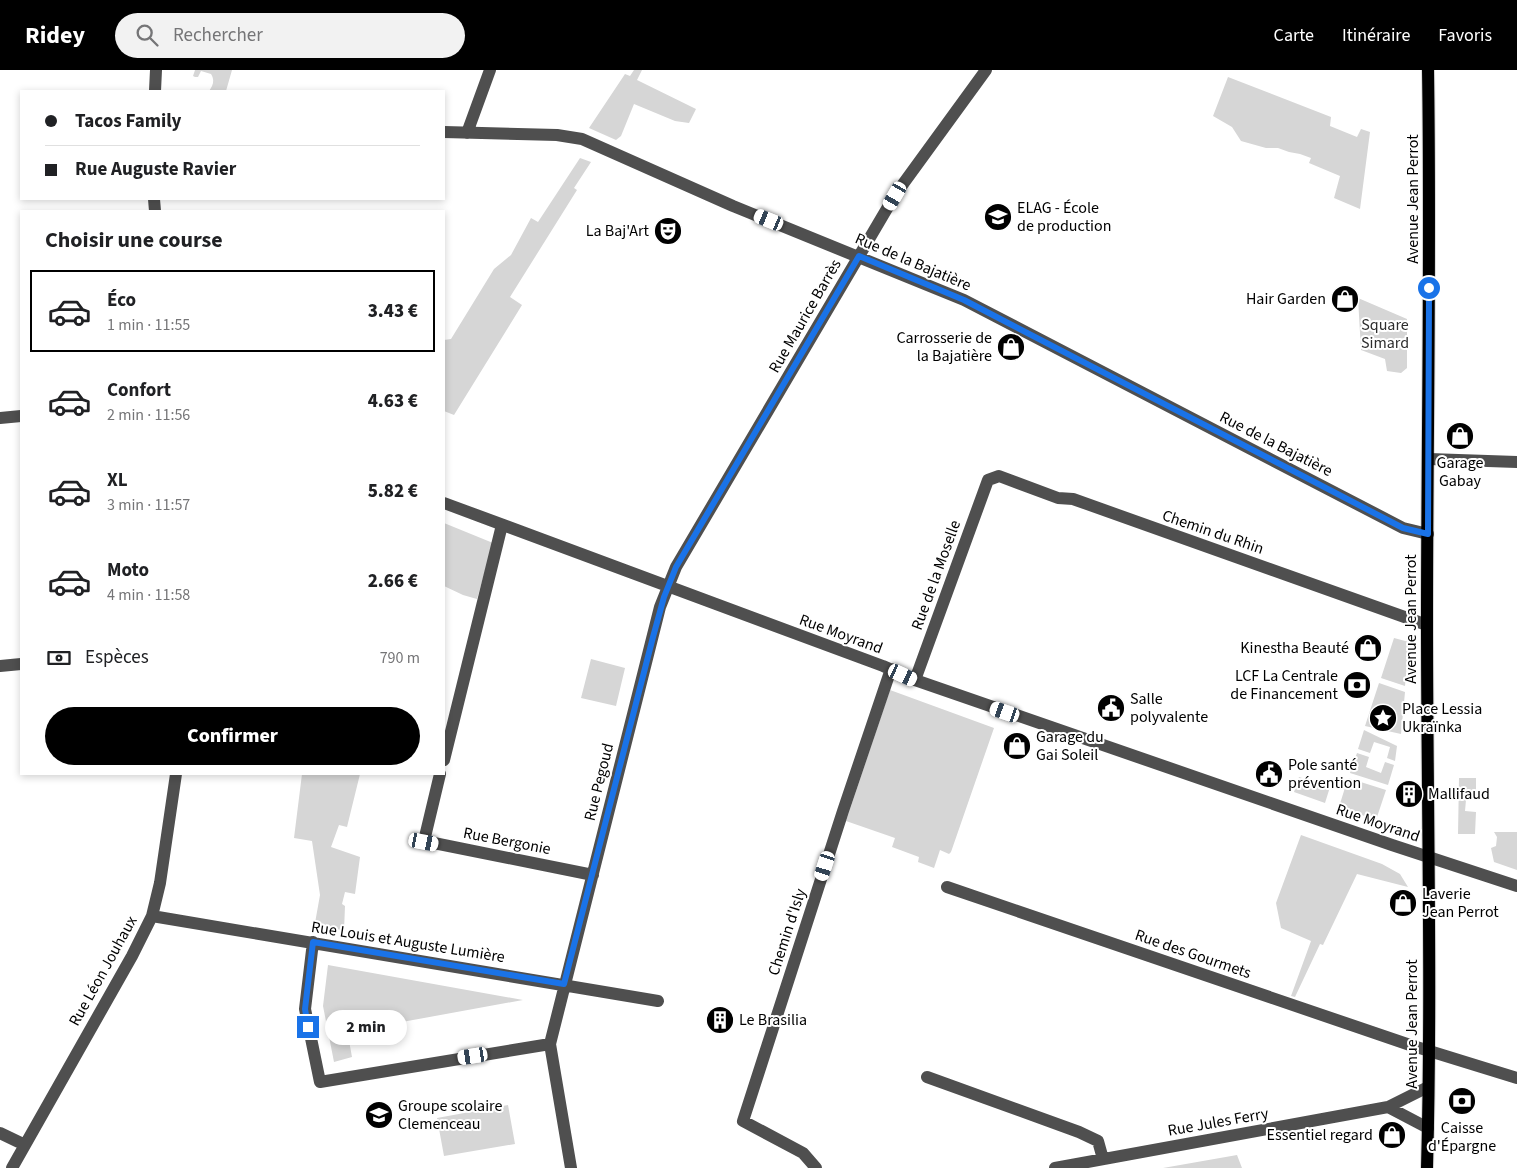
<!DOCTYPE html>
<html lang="fr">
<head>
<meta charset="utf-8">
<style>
	:root { --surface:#fff; --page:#f2f2f2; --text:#202124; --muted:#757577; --line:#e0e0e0; --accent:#000 }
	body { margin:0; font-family:"Source Sans 3",sans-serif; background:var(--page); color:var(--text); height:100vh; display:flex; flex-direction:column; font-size:19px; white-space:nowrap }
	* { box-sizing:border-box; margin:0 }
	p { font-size:16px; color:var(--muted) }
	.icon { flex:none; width:28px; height:28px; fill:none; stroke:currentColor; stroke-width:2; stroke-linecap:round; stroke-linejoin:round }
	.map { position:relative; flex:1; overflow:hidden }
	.drawer { position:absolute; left:20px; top:140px; width:425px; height:565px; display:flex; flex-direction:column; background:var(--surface); border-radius:0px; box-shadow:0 2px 8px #0003 }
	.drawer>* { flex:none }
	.guide { position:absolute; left:20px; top:20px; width:425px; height:110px; border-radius:0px; box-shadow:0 2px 8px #0003; display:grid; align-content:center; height:110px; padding:0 25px; background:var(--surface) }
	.end { position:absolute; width:22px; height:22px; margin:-11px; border:6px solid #1a73e8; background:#fff; box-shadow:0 0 0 2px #fff }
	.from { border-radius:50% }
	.bubble { position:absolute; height:35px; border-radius:18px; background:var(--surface); box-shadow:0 2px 8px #0003; font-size:16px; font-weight:800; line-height:35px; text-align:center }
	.car { position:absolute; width:15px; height:30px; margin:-15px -8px; border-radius:6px; box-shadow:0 0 4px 1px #0007; background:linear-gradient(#fff 24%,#345 0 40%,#fff 0 76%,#345 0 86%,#fff 0) }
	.guide b { display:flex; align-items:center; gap:18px; height:48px; font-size:19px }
	.guide b+b { border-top:1px solid var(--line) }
	.guide i { width:12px; height:12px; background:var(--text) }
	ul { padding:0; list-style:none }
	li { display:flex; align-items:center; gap:15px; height:82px; margin:0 10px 8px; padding:0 15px; border:2px solid transparent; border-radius:0px }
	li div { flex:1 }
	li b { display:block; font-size:19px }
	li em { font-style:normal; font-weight:800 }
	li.selected { border-color:var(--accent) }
	li>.icon { width:45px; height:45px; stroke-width:1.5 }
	h2 { padding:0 25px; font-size:22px; line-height:60px }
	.pay { display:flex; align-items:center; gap:12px; height:55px; padding:0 25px; font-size:19px }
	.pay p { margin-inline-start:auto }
	.button { display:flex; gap:10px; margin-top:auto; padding:10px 25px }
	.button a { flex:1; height:58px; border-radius:30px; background:var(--accent); color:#fff; font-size:20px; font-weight:800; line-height:58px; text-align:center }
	header { display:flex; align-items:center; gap:30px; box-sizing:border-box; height:70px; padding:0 25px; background:var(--accent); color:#fff }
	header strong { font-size:24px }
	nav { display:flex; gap:28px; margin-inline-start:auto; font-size:18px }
	.search { width:350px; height:45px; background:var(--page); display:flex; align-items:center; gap:12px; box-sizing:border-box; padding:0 18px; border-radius:28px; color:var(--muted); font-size:19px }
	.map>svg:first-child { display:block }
	.green { fill:#d6d6d6 }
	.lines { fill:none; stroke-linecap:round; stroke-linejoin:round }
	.major-casing { stroke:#dbdbdb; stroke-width:14 }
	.minor { stroke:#4f4f4f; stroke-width:12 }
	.major { stroke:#000; stroke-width:12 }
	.route { stroke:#1a73e8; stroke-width:6 }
	.labels { text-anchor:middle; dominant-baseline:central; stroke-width:4; stroke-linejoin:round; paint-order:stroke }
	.street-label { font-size:16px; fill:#000; stroke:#fff }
	.poi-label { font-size:16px; fill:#000; stroke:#fff; text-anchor:start }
	.park-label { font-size:16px; fill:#2d2d2d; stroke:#fff }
</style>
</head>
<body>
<header>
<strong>Ridey</strong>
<div class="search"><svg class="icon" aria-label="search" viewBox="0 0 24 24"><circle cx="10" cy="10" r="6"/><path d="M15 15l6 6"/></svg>Rechercher</div>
<nav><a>Carte</a><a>Itinéraire</a><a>Favoris</a></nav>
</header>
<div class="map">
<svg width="1517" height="1098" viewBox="0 0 1517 1098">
	<rect width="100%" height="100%" fill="#fff"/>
	<path class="green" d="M195,0h37l-6,21h-17c4,-5 6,-11 2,-17l-10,-3 -3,6h-3l-2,-1z
		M634,0h8l-5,10 59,29 -7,14 -14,-2 -41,-17 -13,32 -5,4 -27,-12 36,-54 5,2z
		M1228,7l103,40 -1,9 27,11 4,-8 9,3 -10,77 -26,-11 6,-22 -31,-13 2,-5 -11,-4 -11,-2 -11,-4h-12l-25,-7 -9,-14 -19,-11z
		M580,88l11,4 -17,26 3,2 -67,107 12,8 -68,110 -10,-4v-71l7,-1 43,-70 17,-14 20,-37 7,4z
		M1358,228l49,21v49l-6,5 -14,-2 -2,-12 -24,-9z
		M444,453l49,20 -16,56 -14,-4 -19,-9z
		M1394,568l15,4 -4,44 -24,-8z
		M591,589l34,9 -9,38 -35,-8z
		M1379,613l26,9 -4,42 -36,-8z
		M890,620l104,38 -43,124 -2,2 -9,-4 -6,18 -16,-6 1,-5 -27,-10 3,-9 -49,-17z
		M1364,660l33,16 -2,15 -8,-3 3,-11 -16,-5 -4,11 -12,-4z
		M1357,683l12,4 -3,10 15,6 4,-11 9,3 -6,20 -38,-12z
		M302,704h58l-13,53 -8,-2 -8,22 29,10 -5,37 -10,-2 -3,12 3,2 -1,25 -29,-8 5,-28 -8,-54 -18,-3z
		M1299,707l31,10 -5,16 -31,-11z
		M1348,708l38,12 -10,30 -37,-13z
		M1459,708h17v22h-10l-1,11 11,1 -1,22h-17z
		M1494,762h23v38l-23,-8 -3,-14 5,-2 1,-9z
		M1301,765l81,29 18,10 8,13 -51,-13 -34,71 -3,-1 -25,53 -4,-1 20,-55 -30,-13 -5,-25z
		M328,895l195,35 -165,30v3l-10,2 4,22 -18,5 -11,-56z
		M508,1035l7,39 -71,12 -7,-38z
		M1237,1085l5,13h-79z"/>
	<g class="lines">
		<defs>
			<path id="major" d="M1427,1098c5,-182 0,-364 0,-546 0,-184 4,-368 1,-552"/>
		</defs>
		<use href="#major" class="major-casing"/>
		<path class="minor" d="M155,21l1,-21
			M444,62l113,3 25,4 151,67 231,94 439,228 25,6
			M467,63l23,-63
			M154,129l1,12
			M0,348l21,-2
			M1429,389l88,3
			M444,433l439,163 32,14 477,165 125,41
			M0,596l21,-2
			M915,610l73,-200 11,-4 59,22 15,1 354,126
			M444,690l58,-235
			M440,704l-16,67 169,34
			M947,817l463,158 107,33
			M152,846l506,85
			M313,872l-8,67 15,73 230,-38
			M927,1007l152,55 19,9 5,18
			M1388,1037l40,21
			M0,1063l25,12
			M12,1098l120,-212 20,-40 8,-33 16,-109
			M571,1098l-21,-124 110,-437 16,-40 219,-372 91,-125
			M816,1098l-13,-15 -60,-32 100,-310 48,-142
			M1055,1098l333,-61 40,-20"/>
		<use href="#major" class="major"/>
	</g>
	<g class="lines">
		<path class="route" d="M308,957l-3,-18 8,-67 251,42 89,-347 11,-40 12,-30 183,-311 105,44 439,228 25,6 1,-246"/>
	</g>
	<defs>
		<symbol id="school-disc" viewBox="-11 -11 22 22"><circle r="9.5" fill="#000" stroke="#fff"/><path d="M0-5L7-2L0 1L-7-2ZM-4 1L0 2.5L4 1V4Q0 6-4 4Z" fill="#fff"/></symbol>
		<symbol id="theatre-disc" viewBox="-11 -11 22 22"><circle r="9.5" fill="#000" stroke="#fff"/><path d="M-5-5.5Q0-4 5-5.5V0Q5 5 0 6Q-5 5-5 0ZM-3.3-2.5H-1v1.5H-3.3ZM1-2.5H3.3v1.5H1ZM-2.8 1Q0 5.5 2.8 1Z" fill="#fff"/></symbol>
		<symbol id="shop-disc" viewBox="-11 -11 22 22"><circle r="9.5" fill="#000" stroke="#fff"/><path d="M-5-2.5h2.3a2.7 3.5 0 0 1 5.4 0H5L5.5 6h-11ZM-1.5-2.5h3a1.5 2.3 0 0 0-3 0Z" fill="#fff"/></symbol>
		<symbol id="bank-disc" viewBox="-11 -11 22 22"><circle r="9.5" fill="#000" stroke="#fff"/><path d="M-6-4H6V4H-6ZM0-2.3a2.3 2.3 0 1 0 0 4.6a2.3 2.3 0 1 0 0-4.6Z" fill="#fff"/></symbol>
		<symbol id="civic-disc" viewBox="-11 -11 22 22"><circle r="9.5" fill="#000" stroke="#fff"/><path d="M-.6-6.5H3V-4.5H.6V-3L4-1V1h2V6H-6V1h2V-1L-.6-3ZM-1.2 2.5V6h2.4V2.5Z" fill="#fff"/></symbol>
		<symbol id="sight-disc" viewBox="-11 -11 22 22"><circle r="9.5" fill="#000" stroke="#fff"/><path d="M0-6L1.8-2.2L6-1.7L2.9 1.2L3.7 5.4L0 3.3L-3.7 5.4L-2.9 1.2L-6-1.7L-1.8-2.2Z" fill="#fff"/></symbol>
		<symbol id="building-disc" viewBox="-11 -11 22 22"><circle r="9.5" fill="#000" stroke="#fff"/><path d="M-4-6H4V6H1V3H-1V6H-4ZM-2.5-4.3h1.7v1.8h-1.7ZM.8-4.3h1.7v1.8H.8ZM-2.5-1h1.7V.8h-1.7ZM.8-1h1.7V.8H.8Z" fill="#fff"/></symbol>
	</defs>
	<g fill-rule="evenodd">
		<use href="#school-disc" x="982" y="131" width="32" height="32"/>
		<use href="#theatre-disc" x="652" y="145" width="32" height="32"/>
		<use href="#shop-disc" x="1329" y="213" width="32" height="32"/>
		<use href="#shop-disc" x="995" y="261" width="32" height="32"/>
		<use href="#shop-disc" x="1444" y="350" width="32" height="32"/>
		<use href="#shop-disc" x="1352" y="562" width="32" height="32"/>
		<use href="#bank-disc" x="1341" y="599" width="32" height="32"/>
		<use href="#civic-disc" x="1095" y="622" width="32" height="32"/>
		<use href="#sight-disc" x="1367" y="632" width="32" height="32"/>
		<use href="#shop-disc" x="1001" y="660" width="32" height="32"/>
		<use href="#civic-disc" x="1253" y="688" width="32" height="32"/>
		<use href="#building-disc" x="1393" y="708" width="32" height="32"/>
		<use href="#shop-disc" x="1387" y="817" width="32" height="32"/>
		<use href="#building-disc" x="704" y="934" width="32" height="32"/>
		<use href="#bank-disc" x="1446" y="1015" width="32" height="32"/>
		<use href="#school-disc" x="363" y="1029" width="32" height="32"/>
		<use href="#shop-disc" x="1376" y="1049" width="32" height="32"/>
	</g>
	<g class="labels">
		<g class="street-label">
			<text transform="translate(1413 129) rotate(-90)">Avenue Jean Perrot</text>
			<text transform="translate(913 192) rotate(23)">Rue de la Bajatière</text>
			<text transform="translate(805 246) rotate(-60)">Rue Maurice Barrès</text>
			<text transform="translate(1276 374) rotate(27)">Rue de la Bajatière</text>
			<text transform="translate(1213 462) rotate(19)">Chemin du Rhin</text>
			<text transform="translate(936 505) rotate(-70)">Rue de la Moselle</text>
			<text transform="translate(1411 549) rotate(-90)">Avenue Jean Perrot</text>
			<text transform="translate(841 564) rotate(20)">Rue Moyrand</text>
			<text transform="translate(599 712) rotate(-76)">Rue Pegoud</text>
			<text transform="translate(1378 753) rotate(19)">Rue Moyrand</text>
			<text transform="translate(507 771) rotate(11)">Rue Bergonie</text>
			<text transform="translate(787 862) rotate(-72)">Chemin d'Isly</text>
			<text transform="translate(408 872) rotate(9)">Rue Louis et Auguste Lumière</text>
			<text transform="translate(1193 884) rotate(19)">Rue des Gourmets</text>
			<text transform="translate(103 901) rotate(-61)">Rue Léon Jouhaux</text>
			<text transform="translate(1412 954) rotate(-90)">Avenue Jean Perrot</text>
			<text transform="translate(1218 1052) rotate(-10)">Rue Jules Ferry</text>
		</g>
		<g class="poi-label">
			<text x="1017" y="138">ELAG - École<tspan x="1017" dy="18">de production</tspan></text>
			<text x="649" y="161" text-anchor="end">La Baj'Art</text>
			<text x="1326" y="229" text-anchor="end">Hair Garden</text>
			<text x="992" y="268" text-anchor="end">Carrosserie de<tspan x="992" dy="18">la Bajatière</tspan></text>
			<text x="1460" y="393" text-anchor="middle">Garage<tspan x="1460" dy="18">Gabay</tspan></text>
			<text x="1349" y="578" text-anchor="end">Kinestha Beauté</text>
			<text x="1338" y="606" text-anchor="end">LCF La Centrale<tspan x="1338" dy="18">de Financement</tspan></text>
			<text x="1130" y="629">Salle<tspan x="1130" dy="18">polyvalente</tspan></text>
			<text x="1402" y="639">Place Lessia<tspan x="1402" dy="18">Ukraïnka</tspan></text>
			<text x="1036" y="667">Garage du<tspan x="1036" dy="18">Gai Soleil</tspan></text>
			<text x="1288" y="695">Pole santé<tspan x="1288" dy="18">prévention</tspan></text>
			<text x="1428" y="724">Mallifaud</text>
			<text x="1422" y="824">Laverie<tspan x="1422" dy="18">Jean Perrot</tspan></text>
			<text x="739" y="950">Le Brasilia</text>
			<text x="398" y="1036">Groupe scolaire<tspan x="398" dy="18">Clemenceau</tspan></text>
			<text x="1462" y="1058" text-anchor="middle">Caisse<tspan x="1462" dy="18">d'Épargne</tspan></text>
			<text x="1373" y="1065" text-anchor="end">Essentiel regard</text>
		</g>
		<g class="park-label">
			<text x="1385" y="255">Square<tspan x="1385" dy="18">Simard</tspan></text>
		</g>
	</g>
</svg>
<i class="end from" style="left:1429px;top:218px"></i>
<i class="end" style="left:308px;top:957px"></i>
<div class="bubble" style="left:325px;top:940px;width:82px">2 min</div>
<i class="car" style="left:895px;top:126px;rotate:210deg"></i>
<i class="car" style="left:769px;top:150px;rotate:292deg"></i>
<i class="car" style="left:903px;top:605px;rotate:115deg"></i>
<i class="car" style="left:1005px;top:642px;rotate:289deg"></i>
<i class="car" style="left:424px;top:772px;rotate:101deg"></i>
<i class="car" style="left:825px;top:796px;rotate:198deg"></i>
<i class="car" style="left:473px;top:986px;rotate:261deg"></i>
<div class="guide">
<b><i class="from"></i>Tacos Family</b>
<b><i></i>Rue Auguste Ravier</b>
</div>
<section class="drawer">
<h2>Choisir une course</h2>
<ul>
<li class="selected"><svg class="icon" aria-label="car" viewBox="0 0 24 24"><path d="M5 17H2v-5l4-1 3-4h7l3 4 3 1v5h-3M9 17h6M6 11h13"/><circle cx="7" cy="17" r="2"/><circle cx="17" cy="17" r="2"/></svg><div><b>Éco</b><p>1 min · 11:55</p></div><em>3.43 €</em></li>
<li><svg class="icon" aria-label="car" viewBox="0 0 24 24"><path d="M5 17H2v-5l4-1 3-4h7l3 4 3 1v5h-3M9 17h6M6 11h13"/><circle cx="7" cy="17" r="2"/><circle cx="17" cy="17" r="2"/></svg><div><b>Confort</b><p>2 min · 11:56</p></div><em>4.63 €</em></li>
<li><svg class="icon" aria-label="car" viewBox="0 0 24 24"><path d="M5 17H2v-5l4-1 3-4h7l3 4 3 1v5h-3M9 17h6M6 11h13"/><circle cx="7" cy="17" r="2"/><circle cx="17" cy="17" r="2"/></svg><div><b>XL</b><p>3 min · 11:57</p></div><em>5.82 €</em></li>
<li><svg class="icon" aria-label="car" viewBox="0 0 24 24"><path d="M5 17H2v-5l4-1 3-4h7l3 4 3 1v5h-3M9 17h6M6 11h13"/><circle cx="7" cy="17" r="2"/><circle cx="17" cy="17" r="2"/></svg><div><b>Moto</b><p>4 min · 11:58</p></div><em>2.66 €</em></li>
</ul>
<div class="pay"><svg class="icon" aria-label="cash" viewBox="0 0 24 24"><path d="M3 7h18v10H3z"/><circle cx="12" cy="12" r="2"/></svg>Espèces<p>790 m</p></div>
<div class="button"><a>Confirmer</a></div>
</section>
</div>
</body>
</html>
